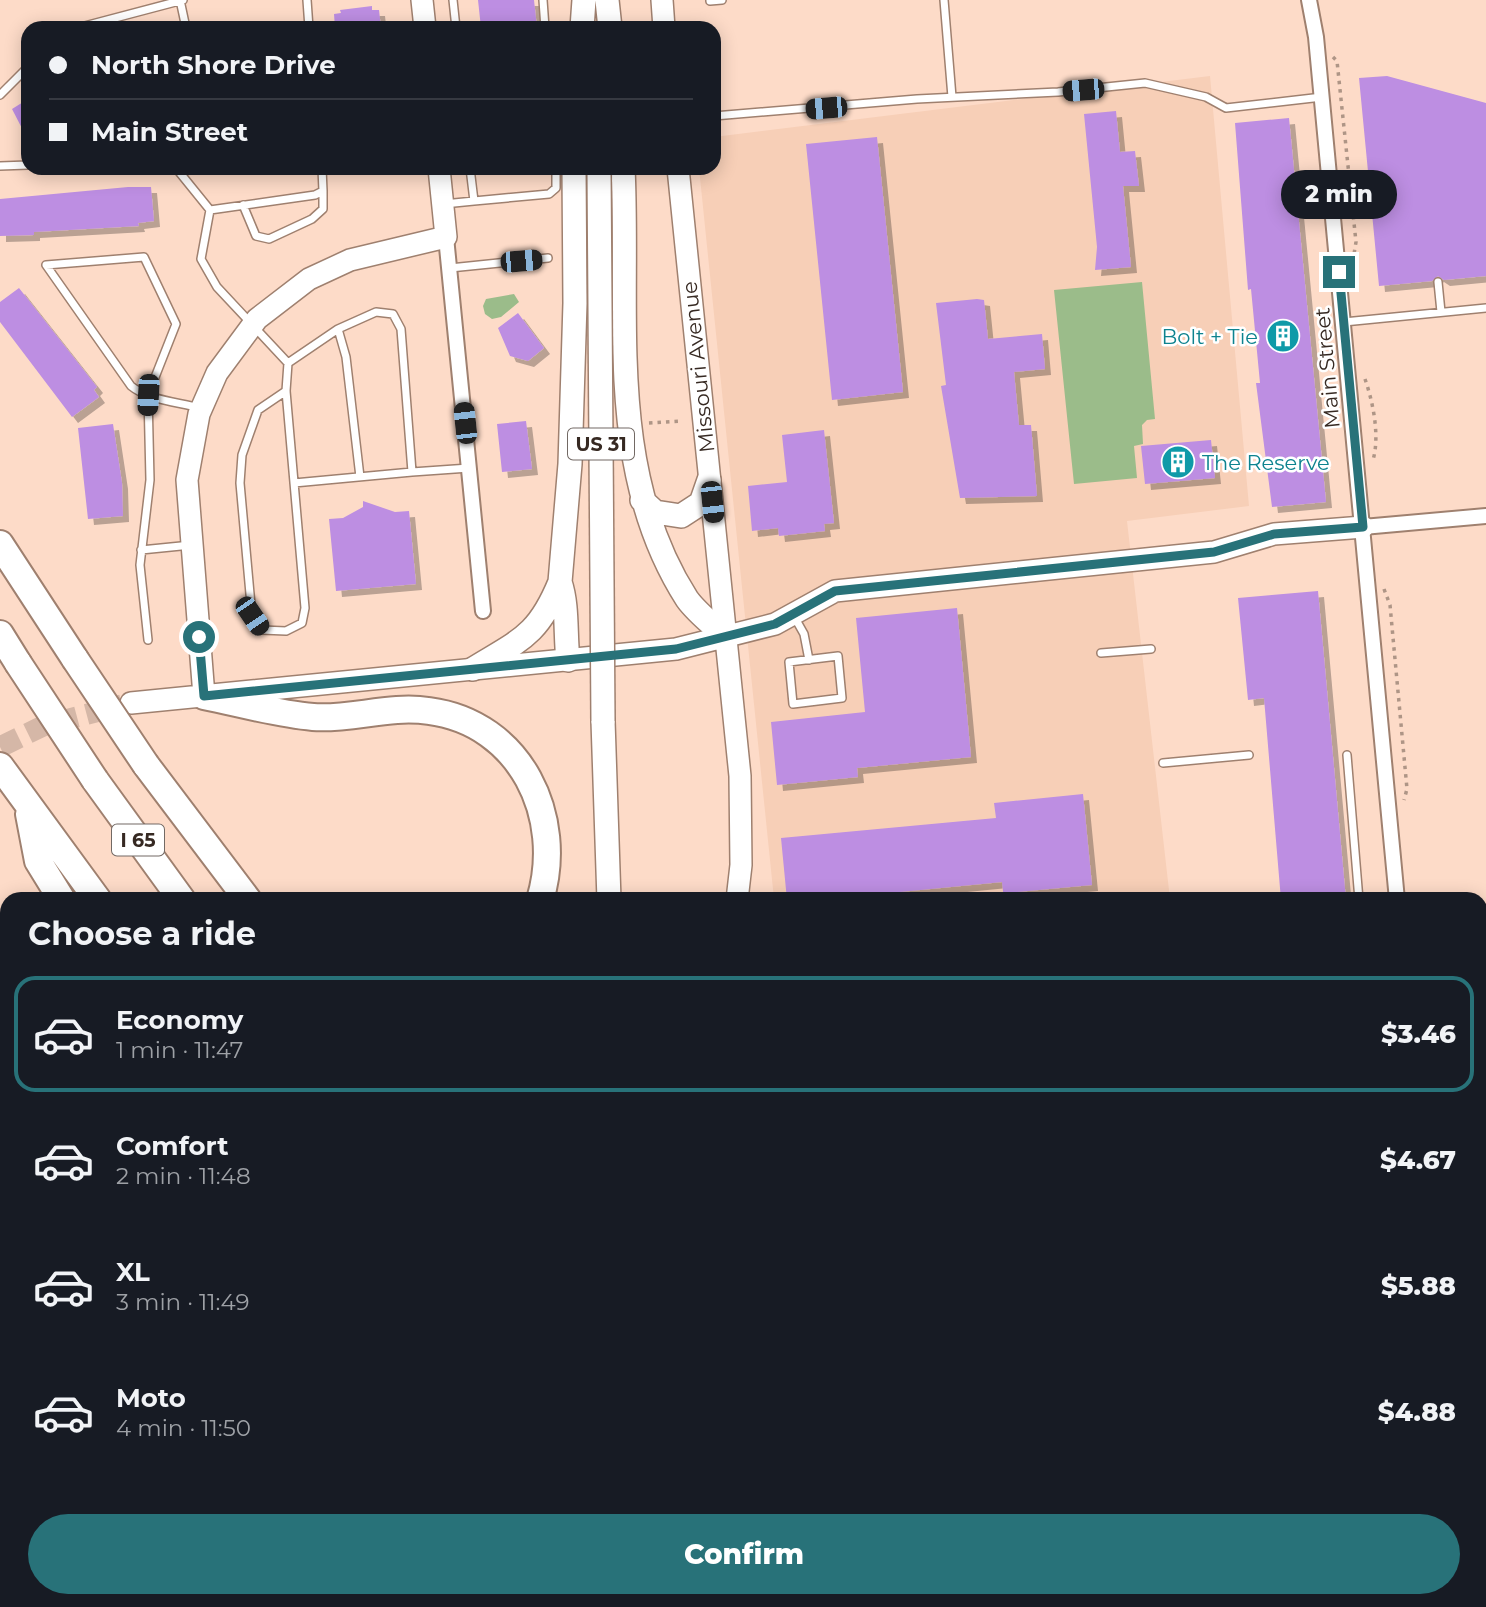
<!DOCTYPE html>
<html lang="en">
<head>
<meta charset="utf-8">
<style>
	:root { --surface:#171b24; --page:#242831; --text:#f1f3f6; --muted:#9ea1a6; --line:#363941; --accent:#287279 }
	body { margin:0; font-family:Montserrat,sans-serif; background:var(--page); color:var(--text); height:100vh; display:flex; flex-direction:column; font-size:26px; white-space:nowrap }
	* { box-sizing:border-box; margin:0 }
	p { font-size:23px; color:var(--muted) }
	.icon { flex:none; width:38px; height:38px; fill:none; stroke:currentColor; stroke-width:2; stroke-linecap:round; stroke-linejoin:round }
	.map { position:relative; flex:1; overflow:hidden }
	.side { position:absolute; left:0px; top:892px; width:1488px; height:716px; display:flex; flex-direction:column; background:var(--surface); border-radius:21px 21px 0 0; box-shadow:0 4px 18px #0003 }
	.side>* { flex:none }
	.banner { position:absolute; left:21px; top:21px; width:700px; height:154px; border-radius:21px; box-shadow:0 4px 18px #0003; display:grid; align-content:center; height:154px; padding:0 28px; background:var(--surface) }
	.end { position:absolute; width:32px; height:32px; margin:-16px; border:9px solid #287279; background:#fff; box-shadow:0 0 0 4px #fff }
	.from { border-radius:50% }
	.bubble { position:absolute; height:49px; border-radius:24px; background:var(--surface); box-shadow:0 4px 18px #0003; font-size:23px; font-weight:800; line-height:49px; text-align:center }
	.car { position:absolute; width:21px; height:42px; margin:-21px -10px; border-radius:9px; box-shadow:0 0 5px 2px #0007; background:linear-gradient(#222 24%,#8ab4d8 0 40%,#222 0 76%,#8ab4d8 0 86%,#222 0) }
	.banner b { display:flex; align-items:center; gap:24px; height:66px; font-size:26px }
	.banner b+b { border-top:2px solid var(--line) }
	.banner i { width:18px; height:18px; background:var(--text) }
	ul { padding:0; list-style:none }
	li { display:flex; align-items:center; gap:21px; height:116px; margin:0 14px 10px; padding:0 14px; border:4px solid transparent; border-radius:21px }
	li div { flex:1 }
	li b { display:block; font-size:26px }
	li em { font-style:normal; font-weight:800 }
	li.on { border-color:var(--accent) }
	li>.icon { width:63px; height:63px; stroke-width:1.5 }
	h2 { padding:0 28px; font-size:32px; line-height:84px }
	.primary-button { display:flex; gap:14px; margin-top:auto; padding:14px 28px }
	.primary-button a { flex:1; height:80px; border-radius:42px; background:var(--accent); color:#fff; font-size:28px; font-weight:800; line-height:80px; text-align:center }
	.map>svg:first-child { display:block }
	.built { fill:#f7cfb7 }
	.green { fill:#9bbc8a }
	.building { fill:#bd8ee2; filter:url(#shadow) }
	.lines { fill:none; stroke-linecap:round; stroke-linejoin:round }
	.secondary-tunnel { stroke:#d5b7a7; stroke-width:21; stroke-dasharray:21 10; stroke-linecap:butt }
	.lane-casing { stroke:#9f806f; stroke-width:10 }
	.street-casing { stroke:#9f806f; stroke-width:18 }
	.secondary-casing { stroke:#9f806f; stroke-width:24 }
	.primary-casing { stroke:#9f806f; stroke-width:26 }
	.highway-casing { stroke:#9f806f; stroke-width:30 }
	.path { stroke:#ae9586; stroke-width:3.5; stroke-dasharray:3.5 5; stroke-linecap:butt }
	.lane { stroke:#fff; stroke-width:7 }
	.street { stroke:#fff; stroke-width:14 }
	.secondary { stroke:#fff; stroke-width:21 }
	.primary { stroke:#fff; stroke-width:23 }
	.highway { stroke:#fff; stroke-width:26 }
	.primary-bridge-casing { stroke:#9f806f; stroke-width:26; stroke-linecap:butt }
	.highway-bridge-casing { stroke:#9f806f; stroke-width:30; stroke-linecap:butt }
	.primary-bridge { stroke:#fff; stroke-width:23 }
	.highway-bridge { stroke:#fff; stroke-width:26 }
	.route { stroke:#287279; stroke-width:9 }
	.labels { text-anchor:middle; dominant-baseline:central; stroke-width:5; stroke-linejoin:round; paint-order:stroke }
	.shield { fill:#fff; stroke:#726964; stroke-width:2 }
	.shield-label { font-size:19px; font-weight:bold; fill:#362922 }
	.culture-label { font-size:21px; fill:#0d838f; stroke:#fff; text-anchor:end }
	.street-label { font-size:21px; fill:#362922; stroke:#fff }
</style>
</head>
<body>
<div class="map">
<svg width="1486" height="1607" viewBox="0 0 1486 1607">
	<defs>
		<filter id="shadow"><feDropShadow dx="6" dy="6" stdDeviation="0" flood-color="#0004"/></filter>
	</defs>
	<rect width="100%" height="100%" fill="#fddbc8"/>
	<path class="built" d="M1210,76l39,430 -122,15 43,378h-396l-75,-731h15v-31z"/>
	<path class="green" d="M1142,282l13,137 -8,1 -5,5 1,19 -9,2 3,32 -63,6 -20,-194z
		M514,294l5,8 -18,15 -9,2 -7,-5 -2,-8 3,-7z"/>
	<path class="building" d="M478,0h56l3,28h-56z
		M372,6v4h7l2,18h-46l-1,-14 7,-1 -1,-3z
		M1387,76l99,27v173l-42,4 -6,-4 -6,5 -53,5 -20,-208z
		M28,99v41l-16,-31z
		M1116,111l4,41 15,-1 4,35h-16l8,81 -36,3 2,-23 -13,-133z
		M1289,118l37,384 -54,5 -16,-124h4l-9,-94 -3,1 -13,-167z
		M877,137l26,255 -71,8 -26,-256z
		M128,187h23l3,34 -16,2 1,3 -105,6v3l-34,1v-37z
		M19,288l78,99 -3,3 5,7 -27,20 -72,-95v-20z
		M977,299l7,1 4,39 54,-5 3,35 -31,3 5,53h12l6,71 -77,2 -19,-112 5,-1 -10,-82z
		M518,313l26,35 -16,13 -18,-5 -12,-28z
		M526,421l6,48 -30,3 -5,-48z
		M113,424l9,59 1,33 -35,3 -10,-91z
		M824,430l10,93 -10,1 1,7 -46,5 -1,-8 -26,3 -4,-45 39,-4 -5,-47z
		M1211,440l4,38 -70,6 -4,-38z
		M363,501l32,11 14,-1 7,73 -80,7 -7,-72 14,-1 20,-11z
		M1318,591l28,309h-65l-17,-202 -16,2 -10,-102z
		M957,608l14,149 -114,11 1,9 -81,8 -6,-63 94,-10 -9,-94z
		M1083,794l9,91 -75,7v8h-13l-2,-18 -184,18h-31l-6,-62 215,-20 -2,-15z"/>
	<g class="lines">
		<path class="secondary-tunnel" d="M0,747l43,-21 79,-21"/>
		<defs>
			<path id="lane" d="M180,0l6,28
				M307,0l2,28
				M453,0l3,28
				M543,0l2,28
				M944,0l8,97
				M710,1l12,-1
				M77,28l106,-28
				M0,95l28,-28
				M714,116l203,-17 141,-7 87,-9 61,14 20,11 96,-11
				M0,166l28,-1
				M176,168l34,42 -9,49 16,28 71,76 -2,28 19,217 -3,15 -16,8 -24,-1 -10,-14 -12,-133 2,-28 16,-45 28,-19
				M474,201l75,-7 7,-6v-20
				M444,204l30,-3 -4,-33
				M243,205l13,31 13,3 43,-20 11,-10v-18
				M210,210l105,-15 8,-4 -1,-23
				M450,268l98,-10
				M1438,282l3,30
				M1344,322l142,-14
				M338,329l8,28 14,120
				M288,363l50,-34 38,-17 17,2 8,15 11,143 57,-4
				M294,483l118,-11
				M141,550l50,-5
				M795,618l9,16 5,26
				M148,640l-8,-75 10,-85 -2,-85 28,-71 -32,-67 -98,8 85,121c17,14 47,16 69,22
				M1101,653l50,-4
				M838,656l4,42 -49,6 -4,-42z
				M1347,755l12,145
				M1163,763l86,-8
				M1480,1092h6
				M1480,1172l6,-1
				M0,1408l7,-1
				M99,1601l1,6
				M161,1601l1,6
				M243,1601v6"/>
			<path id="street" d="M1309,0l7,37 81,863
				M446,237l37,374
				M1363,527l123,-11
				M0,1028l7,2
				M297,1601v6
				M900,1601l1,6"/>
			<path id="secondary" d="M422,0l3,28
				M662,0l2,28
				M678,168l62,608 1,89 -4,35
				M204,696l-17,-216 12,-66 18,-41 40,-54 52,-40 41,-19 96,-23 -7,-69
				M131,703l545,-54 99,-25 60,-33 379,-39 60,-18 89,-7
				M0,945l7,9
				M1480,1210l6,-1
				M0,1370l7,-1"/>
			<path id="primary" d="M607,0l3,28
				M582,28l2,-28
				M623,168c7,145 -19,302 64,431 10,14 26,26 38,37
				M642,500l13,12 26,4 20,-13 8,-23
				M568,660c-3,-26 0,-54 -8,-78l10,-118 5,-161 -1,-135
				M473,669c47,-29 65,-33 87,-87
				M603,721l6,179
				M709,1601l3,6
				M789,1601l2,6
				M540,1607v-6"/>
			<path id="highway" d="M0,544l75,115
				M0,634l18,29
				M204,696c35,7 73,18 109,21 38,3 76,-12 116,-6 92,12 136,106 111,189
				M146,765l102,135
				M0,766l98,134
				M95,780l87,120
				M29,814l9,47 24,39
				M411,1601l2,6
				M498,1601l3,6
				M561,1601l3,6
				M628,1601l2,6
				M678,1601l3,6"/>
		</defs>
		<use href="#lane" class="lane-casing"/>
		<use href="#street" class="street-casing"/>
		<use href="#secondary" class="secondary-casing"/>
		<use href="#primary" class="primary-casing"/>
		<use href="#highway" class="highway-casing"/>
		<path class="path" d="M1333,57l4,4 19,181 -3,18
			M1365,379c8,23 15,57 8,81
			M649,423l32,-2
			M1384,589l6,16 17,184 -3,11"/>
		<use href="#lane" class="lane"/>
		<use href="#street" class="street"/>
		<use href="#secondary" class="secondary"/>
		<use href="#primary" class="primary"/>
		<use href="#highway" class="highway"/>
		<defs>
			<path id="primary-bridge" d="M599,168l4,553"/>
			<path id="highway-bridge" d="M75,659l71,106
				M18,663l77,117"/>
		</defs>
		<use href="#primary-bridge" class="primary-bridge-casing"/>
		<use href="#highway-bridge" class="highway-bridge-casing"/>
		<use href="#primary-bridge" class="primary-bridge"/>
		<use href="#highway-bridge" class="highway-bridge"/>
	</g>
	<g class="lines">
		<path class="route" d="M199,637l5,59 472,-47 99,-25 60,-33 379,-39 60,-18 89,-7 -24,-255"/>
	</g>
	<defs>
		<symbol id="building-disc" viewBox="-11 -11 22 22"><circle r="9.5" fill="#0f9aa8" stroke="#fff"/><path d="M-4-6H4V6H1V3H-1V6H-4ZM-2.5-4.3h1.7v1.8h-1.7ZM.8-4.3h1.7v1.8H.8ZM-2.5-1h1.7V.8h-1.7ZM.8-1h1.7V.8H.8Z" fill="#fff"/></symbol>
	</defs>
	<g fill-rule="evenodd">
		<use href="#building-disc" x="1264" y="317" width="38" height="38"/>
		<use href="#building-disc" x="1159" y="443" width="38" height="38"/>
	</g>
	<g class="labels">
		<g class="shield">
			<rect x="568" y="428.5" width="66" height="31" rx="5"/>
			<rect x="112" y="824.5" width="52" height="31" rx="5"/>
		</g>
		<g class="shield-label">
			<text x="601" y="444">US 31</text>
			<text x="138" y="840">I 65</text>
		</g>
		<g class="culture-label">
			<text x="1258" y="336">Bolt + Tie</text>
			<text x="1202" y="462" text-anchor="start">The Reserve</text>
		</g>
		<g class="street-label">
			<text transform="translate(698 367) rotate(-96)">Missouri Avenue</text>
			<text transform="translate(1327 368) rotate(-95)">Main Street</text>
		</g>
	</g>
</svg>
<i class="end from" style="left:199px;top:637px"></i>
<i class="end" style="left:1339px;top:272px"></i>
<div class="bubble" style="left:1281px;top:170px;width:116px">2 min</div>
<i class="car" style="left:1083px;top:90px;rotate:265deg"></i>
<i class="car" style="left:826px;top:108px;rotate:265deg"></i>
<i class="car" style="left:521px;top:261px;rotate:85deg"></i>
<i class="car" style="left:148px;top:395px;rotate:183deg"></i>
<i class="car" style="left:465px;top:423px;rotate:354deg"></i>
<i class="car" style="left:712px;top:502px;rotate:174deg"></i>
<i class="car" style="left:252px;top:616px;rotate:146deg"></i>
<div class="banner">
<b><i class="from"></i>North Shore Drive</b>
<b><i></i>Main Street</b>
</div>
<section class="side">
<h2>Choose a ride</h2>
<ul>
<li class="on"><svg class="icon" aria-label="car" viewBox="0 0 24 24"><path d="M5 17H2v-5l4-1 3-4h7l3 4 3 1v5h-3M9 17h6M6 11h13"/><circle cx="7" cy="17" r="2"/><circle cx="17" cy="17" r="2"/></svg><div><b>Economy</b><p>1 min · 11:47</p></div><em>$3.46</em></li>
<li><svg class="icon" aria-label="car" viewBox="0 0 24 24"><path d="M5 17H2v-5l4-1 3-4h7l3 4 3 1v5h-3M9 17h6M6 11h13"/><circle cx="7" cy="17" r="2"/><circle cx="17" cy="17" r="2"/></svg><div><b>Comfort</b><p>2 min · 11:48</p></div><em>$4.67</em></li>
<li><svg class="icon" aria-label="car" viewBox="0 0 24 24"><path d="M5 17H2v-5l4-1 3-4h7l3 4 3 1v5h-3M9 17h6M6 11h13"/><circle cx="7" cy="17" r="2"/><circle cx="17" cy="17" r="2"/></svg><div><b>XL</b><p>3 min · 11:49</p></div><em>$5.88</em></li>
<li><svg class="icon" aria-label="car" viewBox="0 0 24 24"><path d="M5 17H2v-5l4-1 3-4h7l3 4 3 1v5h-3M9 17h6M6 11h13"/><circle cx="7" cy="17" r="2"/><circle cx="17" cy="17" r="2"/></svg><div><b>Moto</b><p>4 min · 11:50</p></div><em>$4.88</em></li>
</ul>
<div class="primary-button"><a>Confirm</a></div>
</section>
</div>
</body>
</html>
